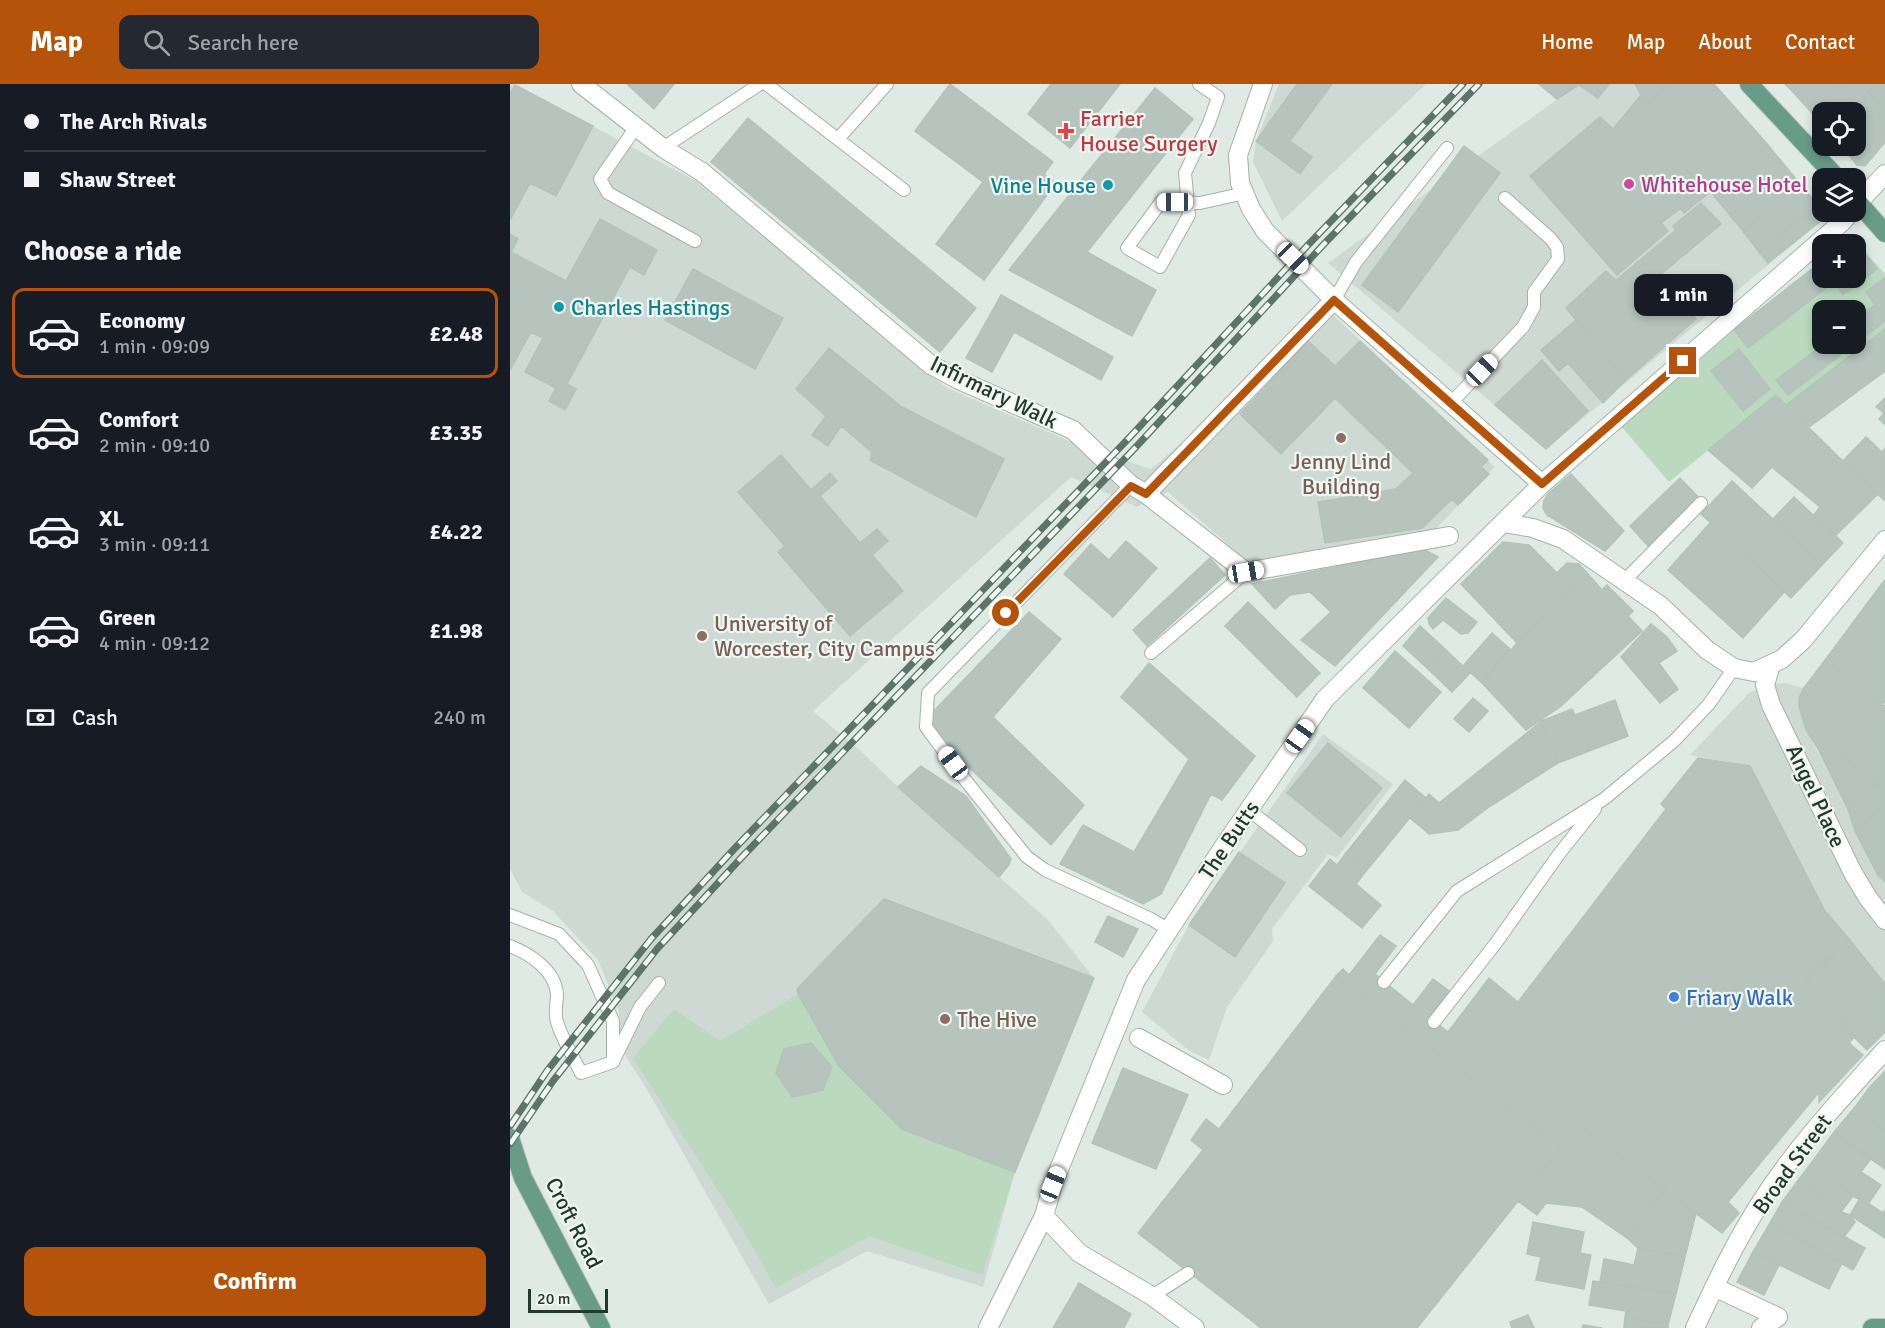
<!DOCTYPE html>
<html lang="en">
<head>
<meta charset="utf-8">
<style>
	:root { --surface:#171b24; --page:#242831; --text:#f1f3f6; --muted:#9ea1a6; --line:#363941; --accent:#b45309 }
	body { margin:0; font-family:Signika,sans-serif; background:var(--page); color:var(--text); height:100vh; display:flex; flex-direction:column; font-size:22px; white-space:nowrap }
	* { box-sizing:border-box; margin:0 }
	p { font-size:20px; color:var(--muted) }
	.icon { flex:none; width:33px; height:33px; fill:none; stroke:currentColor; stroke-width:2; stroke-linecap:round; stroke-linejoin:round }
	.map { position:relative; flex:1; overflow:hidden }
	.sheet { display:flex; flex-direction:column; background:var(--surface); width:510px }
	.sheet>* { flex:none }
	.guide { display:grid; align-content:center; height:132px; padding:0 24px; background:var(--surface) }
	.fabs { position:absolute; left:1302px; top:18px; display:grid; gap:12px }
	.fabs a { display:grid; place-items:center; width:54px; height:54px; border-radius:12px; background:var(--surface); box-shadow:0 3px 9px #0003; font-size:30px }
	.scale { position:absolute; left:18px; bottom:15px; width:80px; box-sizing:border-box; padding-left:6px; border:3px solid #223930; border-top:0; font-size:16px; line-height:21px; white-space:nowrap; color:#223930; -webkit-text-stroke:4px #f0f7f3; paint-order:stroke }
	.end { position:absolute; width:27px; height:27px; margin:-14px; border:8px solid #b45309; background:#fff; box-shadow:0 0 0 3px #fff }
	.from { border-radius:50% }
	.bubble { position:absolute; height:42px; border-radius:12px; background:var(--surface); box-shadow:0 3px 9px #0003; font-size:20px; font-weight:800; line-height:42px; text-align:center }
	.car { position:absolute; width:18px; height:36px; margin:-18px -9px; border-radius:8px; box-shadow:0 0 4px 2px #0007; background:linear-gradient(#fff 24%,#345 0 40%,#fff 0 76%,#345 0 86%,#fff 0) }
	.guide b { display:flex; align-items:center; gap:21px; height:57px; font-size:22px }
	.guide b+b { border-top:2px solid var(--line) }
	.guide i { width:15px; height:15px; background:var(--text) }
	ul { padding:0; list-style:none }
	li { display:flex; align-items:center; gap:18px; height:90px; margin:0 12px 9px; padding:0 12px; border:3px solid transparent; border-radius:12px }
	li div { flex:1 }
	li b { display:block; font-size:22px }
	li em { font-style:normal; font-weight:800 }
	li.current { border-color:var(--accent) }
	li>.icon { width:54px; height:54px; stroke-width:1.5 }
	h2 { padding:0 24px; font-size:27px; line-height:72px }
	.pay { display:flex; align-items:center; gap:15px; height:66px; padding:0 24px; font-size:22px }
	.pay p { margin-inline-start:auto }
	.primary-button { display:flex; gap:12px; margin-top:auto; padding:12px 24px }
	.primary-button a { flex:1; height:69px; border-radius:12px; background:var(--accent); color:#fff; font-size:24px; font-weight:800; line-height:69px; text-align:center }
	header { display:flex; align-items:center; gap:36px; box-sizing:border-box; height:84px; padding:0 30px; background:var(--accent); color:#fff }
	header strong { font-size:28px }
	nav { display:flex; gap:33px; margin-inline-start:auto; font-size:21px }
	.search { width:420px; height:54px; background:var(--page); display:flex; align-items:center; gap:15px; box-sizing:border-box; padding:0 21px; border-radius:12px; color:var(--muted); font-size:22px }
	main { display:flex; flex:1; min-height:0 }
	.map>svg:first-child { display:block }
	.built { fill:#ced9d3 }
	.green { fill:#bad9bf; fill-rule:evenodd }
	.building { fill:#b6c4bd; stroke:#b3c3ba; stroke-width:1.5 }
	.lines { fill:none; stroke-linecap:round; stroke-linejoin:round }
	.service-casing { stroke:#a3b1aa; stroke-width:14 }
	.pedestrian-casing { stroke:#a3b1aa; stroke-width:20 }
	.minor-casing { stroke:#a3b1aa; stroke-width:20 }
	.secondary-casing { stroke:#a0b5aa; stroke-width:20 }
	.primary-casing { stroke:#bdc4c1; stroke-width:20 }
	.service { stroke:#fff; stroke-width:12 }
	.pedestrian { stroke:#fff; stroke-width:18 }
	.minor { stroke:#fff; stroke-width:18 }
	.secondary { stroke:#fff; stroke-width:18 }
	.primary { stroke:#689c88; stroke-width:18 }
	.rail-casing { stroke:#5c746b; stroke-width:7 }
	.rail { stroke:#f0f7f3; stroke-width:4.5; stroke-dasharray:14; stroke-linecap:butt }
	.route { stroke:#b45309; stroke-width:8 }
	.health-dot { fill:#e0444e; stroke:#f0f7f3; stroke-width:2 }
	.hotel-dot { fill:#d1479c; stroke:#f0f7f3; stroke-width:2 }
	.culture-dot { fill:#0f9aa8; stroke:#f0f7f3; stroke-width:2 }
	.education-dot { fill:#8d6e63; stroke:#f0f7f3; stroke-width:2 }
	.shop-dot { fill:#3f7fe0; stroke:#f0f7f3; stroke-width:2 }
	.labels { text-anchor:middle; dominant-baseline:central; stroke-width:4.5; stroke-linejoin:round; paint-order:stroke }
	.health-label { font-size:22px; fill:#be3a42; stroke:#f0f7f3; text-anchor:start }
	.hotel-label { font-size:22px; fill:#b23c85; stroke:#f0f7f3; text-anchor:start }
	.culture-label { font-size:22px; fill:#0d838f; stroke:#f0f7f3; text-anchor:end }
	.street-label { font-size:22px; fill:#223930; stroke:#f0f7f3 }
	.education-label { font-size:22px; fill:#785e54; stroke:#f0f7f3; text-anchor:start }
	.shop-label { font-size:22px; fill:#366cbe; stroke:#f0f7f3; text-anchor:start }
</style>
</head>
<body>
<header>
<strong>Map</strong>
<div class="search"><svg class="icon" aria-label="search" viewBox="0 0 24 24"><circle cx="10" cy="10" r="6"/><path d="M15 15l6 6"/></svg>Search here</div>
<nav><a>Home</a><a>Map</a><a>About</a><a>Contact</a></nav>
</header>
<main>
<section class="sheet">
<div class="guide">
<b><i class="from"></i>The Arch Rivals</b>
<b><i></i>Shaw Street</b>
</div>
<h2>Choose a ride</h2>
<ul>
<li class="current"><svg class="icon" aria-label="car" viewBox="0 0 24 24"><path d="M5 17H2v-5l4-1 3-4h7l3 4 3 1v5h-3M9 17h6M6 11h13"/><circle cx="7" cy="17" r="2"/><circle cx="17" cy="17" r="2"/></svg><div><b>Economy</b><p>1 min · 09:09</p></div><em>£2.48</em></li>
<li><svg class="icon" aria-label="car" viewBox="0 0 24 24"><path d="M5 17H2v-5l4-1 3-4h7l3 4 3 1v5h-3M9 17h6M6 11h13"/><circle cx="7" cy="17" r="2"/><circle cx="17" cy="17" r="2"/></svg><div><b>Comfort</b><p>2 min · 09:10</p></div><em>£3.35</em></li>
<li><svg class="icon" aria-label="car" viewBox="0 0 24 24"><path d="M5 17H2v-5l4-1 3-4h7l3 4 3 1v5h-3M9 17h6M6 11h13"/><circle cx="7" cy="17" r="2"/><circle cx="17" cy="17" r="2"/></svg><div><b>XL</b><p>3 min · 09:11</p></div><em>£4.22</em></li>
<li><svg class="icon" aria-label="car" viewBox="0 0 24 24"><path d="M5 17H2v-5l4-1 3-4h7l3 4 3 1v5h-3M9 17h6M6 11h13"/><circle cx="7" cy="17" r="2"/><circle cx="17" cy="17" r="2"/></svg><div><b>Green</b><p>4 min · 09:12</p></div><em>£1.98</em></li>
</ul>
<div class="pay"><svg class="icon" aria-label="cash" viewBox="0 0 24 24"><path d="M3 7h18v10H3z"/><circle cx="12" cy="12" r="2"/></svg>Cash<p>240 m</p></div>
<div class="primary-button"><a>Confirm</a></div>
</section>
<div class="map">
<svg width="1375" height="1244" viewBox="0 0 1375 1244">
	<rect width="100%" height="100%" fill="#e0eae4"/>
	<path class="built" d="M0,0l5,1 181,96 251,207 129,56 75,25 182,-154 162,152 -65,68 -182,27 -80,-70 -31,15 -66,-30 -258,234 50,42 35,34 150,133 46,58 -79,194 -32,115 -116,-36 -98,53 -124,-218 -27,-41 1,-33 -21,-52 -45,-49 -31,-19 -12,-23z
		M769,0h147l-144,137 -29,-59 3,-21z
		M1069,0h135l54,61 59,71 -281,233 -218,-186z
		M1275,599l19,5 -4,10 6,32 42,79 30,66 7,7v102l-60,-73 -75,-145 -60,-11 59,-62 16,-8z
		M813,650l70,50 -56,74 -9,-4 -56,75 1,12 -46,66 -18,53 -21,-10 -46,-38 47,-87z"/>
	<path class="green" d="M1343,154l32,36v55l-99,76 -11,-9 -106,86 -48,-56 113,-96 88,-69v17h34v-34h-12zM1312,226h34v34h-34z
		M288,910l41,72 63,63 113,43 -33,103 -113,-39 -93,52 -39,-68 -104,-162 41,-49 46,32z"/>
	<path class="building" d="M117,0h47l-20,25z
		M440,0l103,78 -9,12 12,9 -72,97 -48,-36 47,-62 -68,-51z
		M541,0h69l-50,64 -42,-34z
		M787,0h35l-42,57 22,16 -12,17 -44,-33z
		M1029,0h41l-23,15z
		M1070,0h29l-11,14 -19,-13z
		M1125,0h32l-17,19 -9,-8z
		M1157,0h47l54,61 -84,68 -3,-5 -20,15 7,8 -51,44 -87,-99 70,-59 13,12 28,-34 9,8z
		M1275,0h16l-8,8z
		M1291,0h41l-30,29 -19,-21z
		M1332,0h33l-25,28h-28v13l-10,-12z
		M1365,0h10v23l-16,-14z
		M5,1l78,41 -37,70 -26,-13 -20,37v-126z
		M645,4l38,31 -106,133 69,38 -24,46 -123,-66z
		M1359,9l16,14v4l-29,33v-32h-6z
		M1375,27v31l-20,24 -8,-1 -10,-12z
		M238,34l228,190 -36,44 -229,-190z
		M1258,61l32,39 -57,47 -32,-39z
		M954,62l36,27 -102,139 -36,-27z
		M1331,62h13l-7,7z
		M1290,100l17,20 -58,48 -16,-21z
		M1191,119l20,21 -61,51 36,44 -70,61 -60,-72 40,-37 10,9 60,-50 -3,-4z
		M1307,120l10,12 -59,47 -9,-11z
		M90,135l57,31 -13,25 -14,-8 -63,117 9,5 -11,21 -16,-9 7,-13 -31,-16 18,-34 -12,-6 -21,38v-136l8,5 -7,13 55,29z
		M1343,154l24,31 -34,26 -9,-13 -86,66 -14,-18 88,-69v17h34v-34h-12z
		M183,185l90,49 -28,51 -90,-49z
		M1375,194v43l-97,74 -12,-15 48,-36h32v-25l19,-14 -9,-13z
		M491,211l112,62 -12,23 -87,-48 -22,40 -26,-14z
		M1066,236l50,60 -23,23 -35,-40 -9,8 -18,-21z
		M1375,245v42l-76,56 -23,-22z
		M798,257l27,25 25,-25 128,119 -7,7 8,7 -31,31 -6,-6 -30,29 -97,15 -7,-41 78,-13 17,-16 -78,-75 -54,56 -41,-40z
		M319,264l73,59 102,52 -28,58 -106,-57 2,-8 -31,-26 -13,20 -16,-11 14,-19 -30,-27z
		M1229,265l31,40 -27,22 -32,-40z
		M1032,276l46,51 -42,38 -51,-44z
		M1266,311l101,100 -42,41 -22,-20 7,-9 -48,-40 -20,21 -44,-38z
		M1375,314v27l-6,-6 5,-6 -8,-6z
		M1356,353l16,15 3,-4 -1,52 -41,-39z
		M271,371l30,35 19,-17 7,8 -17,15 40,47 17,-14 11,12 -16,14 31,36 -53,45 -72,-84 7,-6 -47,-54z
		M1061,390l53,57 -19,20 -58,-36 -4,-7 1,-8 5,-7z
		M1170,394l19,20 -51,48 -18,-20z
		M1222,397l90,84 -31,33 -90,-84z
		M1284,413l49,46 -21,22 -49,-46z
		M1200,439l75,68 -42,47 -75,-68z
		M616,457l31,27 -44,49 -49,-43 27,-30 18,16z
		M993,458l26,3 28,28 10,-10 12,1 9,10 -71,69 -56,-59z
		M913,465l15,8 -103,109 -34,-26 30,-28 -21,-20 -20,3 -15,14 -23,-25z
		M700,474l15,17 -78,71 -14,-16z
		M1078,490l14,16 5,-5 26,26 -5,5 14,15 -82,76 -34,23 -44,-47 35,-40z
		M1375,496v16l-7,-7z
		M1368,505l7,7v105l-2,3 -58,-44z
		M936,514l31,24 -9,11 -7,1 -18,-14 -10,9 -4,-5 -1,-6z
		M738,518l72,71 -23,24 -72,-71z
		M519,528l32,27 -68,78 91,88 -33,40 -118,-112 -3,-18z
		M1141,540l16,13 10,14 -18,12 19,26 -18,14 -39,-46z
		M910,542l25,23 -18,19 -24,-22z
		M982,549l18,16 -29,33 -18,-16z
		M935,565l25,24 -18,19 -25,-24z
		M885,567l46,41 -32,36 -46,-40z
		M1315,576l60,46v83l-62,-48 -6,6 -11,-17 -7,-24v-8l5,-10z
		M639,579l106,93 -33,44 -11,-6 -50,100 -18,10 -83,-40 23,-39 51,27 55,-93 -68,-62z
		M963,614l15,13 -19,21 -15,-13z
		M1105,616l13,36 -70,27 -16,-42 30,-12 3,6z
		M1032,637l16,42 -69,44 -31,23 -29,4 -19,-16 19,-24 10,9z
		M1313,657l55,42 -30,26 -31,-62z
		M818,659l54,45 -41,49 -54,-44z
		M1188,674l52,8 75,145 25,29 -44,40 40,36 -6,7 15,13 -6,7 14,12 -44,47v-10l-91,110 11,11 -17,20 -141,-106 -20,20 -225,-171 7,-7 6,6 31,-40 16,11 -21,28 38,31 20,-26 16,12 -20,26 19,15 41,-54 29,24 148,-193 -5,-5z
		M411,682l45,30 45,63 -2,6 -10,12 -101,-90z
		M895,696l21,18 -59,72 -21,-17z
		M1368,699l7,6v16l-30,26 -7,-22z
		M1375,721v64l-7,6 -23,-44z
		M729,768l46,31 -50,74 -46,-32z
		M836,769l21,17 -11,14 25,21 -19,23 -53,-42 21,-27 7,6z
		M1375,785v13l-7,-7z
		M374,815l210,79 -79,194 -113,-43 -63,-63 -41,-72 -1,-5z
		M598,832l30,13 -15,28 -28,-15z
		M1340,856l35,44v40l-62,-61z
		M1313,879l62,61v8l-18,18 -27,-27 6,-7 -40,-36z
		M826,892l225,171 -144,181h-156l-123,-95 65,-83 -12,-10 15,-21 13,10z
		M301,959l21,24 -9,23 -31,7 -16,-24 8,-24z
		M613,984l65,27 -32,74 -64,-26z
		M1375,987v30l-16,-13z
		M1359,1004l16,13v30l-30,-24z
		M1345,1023l30,24v38l-51,-37z
		M1071,1043l84,63 -38,48 -45,-31 -36,-4 -9,12 -19,-14 43,-54z
		M1324,1048l36,28 -9,12 20,13 -13,19 -15,-8 -41,-34z
		M1302,1078l41,34 -12,16 -42,-33z
		M1289,1095l42,33 9,3 5,7 -11,15 -62,-35z
		M1155,1106l31,23 -11,44 -47,-9 -11,-10z
		M1350,1114l23,15 2,-3v28l-35,-23z
		M1272,1118l83,46 -12,22 -83,-47z
		M1023,1138l51,10 -4,21 11,2 -7,34 -48,-9 5,-23 -14,-3z
		M1260,1139l72,40 -13,26 -76,-37z
		M1128,1164l47,9 -9,37 -76,-12 4,-23 30,6z
		M1243,1168l26,13 -15,30 -27,-13z
		M1083,1197l83,13 -8,31 -43,-8 1,-6 -37,-6z
		M569,1199l52,31 -7,14h-71z
		M1018,1231l6,13h-22l-2,-6z
		M1115,1233l43,8v3h-44z
		M1073,1241l19,3h-20z"/>
	<g class="lines">
		<defs>
			<path id="service" d="M256,0l138,106
				M689,0l19,13 -9,26 -24,50 4,42 -29,52 -33,-19 34,-46 39,1 45,-10
				M126,43l-36,52 8,14 87,48
				M328,55l49,-55
				M153,64l97,-64
				M824,216l22,-38 91,-114
				M941,319l72,-76 11,-20v-15l24,-33 -1,-12 -6,-8 -46,-41
				M621,401l-203,208 -2,34 40,54 61,76 18,13 106,49 18,11
				M1113,498l78,-79
				M641,569l95,-81
				M739,726l51,40
				M0,831l49,19 29,31 25,56v37
				M0,862c20,8 45,24 47,48 0,9 -3,19 0,28 5,17 16,34 24,51l32,-11 27,-55 19,-24
				M874,898l73,-91 147,-92 70,-58 35,-37 25,-36
				M924,938l62,-79 63,-89 36,-45
				M642,1212l36,-23"/>
			<path id="pedestrian" d="M192,88l229,193
				M1261,581l-6,20 6,20 82,168 15,25 17,22
				M629,954l84,47
				M1204,1203l64,30 -17,11
				M1185,1244c20,-43 40,-86 66,-126 35,-55 80,-103 124,-152"/>
			<path id="minor" d="M71,0l82,64 39,24
				M753,0l-25,71 2,28 11,26 14,22 69,69 208,184
				M421,281l28,15 114,50 58,55 15,9 100,78 203,-36
				M636,410l188,-194
				M994,439l29,5 30,11 98,67 46,44 27,18 20,4 28,-13 22,-20 81,-99
				M478,1244l56,-112"/>
			<path id="secondary" d="M1346,121l29,-31
				M685,1244l-43,-32 -73,-43 -35,-37 9,-32 83,-204 88,-134 101,-147 217,-215 299,-261 10,-11"/>
			<path id="primary" d="M1239,0l88,94
				M1346,116l29,33
				M0,1054l13,40 78,150
				M1362,1244h13"/>
		</defs>
		<use href="#service" class="service-casing"/>
		<use href="#pedestrian" class="pedestrian-casing"/>
		<use href="#minor" class="minor-casing"/>
		<use href="#secondary" class="secondary-casing"/>
		<use href="#primary" class="primary-casing"/>
		<use href="#service" class="service"/>
		<use href="#pedestrian" class="pedestrian"/>
		<use href="#minor" class="minor"/>
		<use href="#secondary" class="secondary"/>
		<use href="#primary" class="primary"/>
		<defs>
			<path id="rail" d="M0,1042l37,-55 104,-132 85,-92 393,-409 179,-193 155,-161
				M0,1060l43,-63 104,-132 85,-92 393,-409 189,-204 155,-160"/>
		</defs>
		<use href="#rail" class="rail-casing"/>
		<use href="#rail" class="rail"/>
	</g>
	<g class="lines">
		<path class="route" d="M496,529l125,-127 15,8 188,-194 208,184 141,-123"/>
	</g>
	<path class="health-dot" d="M553 38h6v6h6v6h-6v6h-6v-6h-6v-6h6z"/>
	<circle class="hotel-dot" cx="1119" cy="100" r="6"/>
	<g class="culture-dot">
		<circle cx="598" cy="101" r="6"/>
		<circle cx="49" cy="223" r="6"/>
	</g>
	<g class="education-dot">
		<circle cx="831" cy="354" r="6"/>
		<circle cx="192" cy="552" r="6"/>
		<circle cx="435" cy="935" r="6"/>
	</g>
	<circle class="shop-dot" cx="1164" cy="913" r="6"/>
	<g class="labels">
		<g class="health-label">
			<text x="570" y="34">Farrier<tspan x="570" dy="25">House Surgery</tspan></text>
		</g>
		<g class="hotel-label">
			<text x="1131" y="100">Whitehouse Hotel</text>
		</g>
		<g class="culture-label">
			<text x="586" y="101">Vine House</text>
			<text x="61" y="223" text-anchor="start">Charles Hastings</text>
		</g>
		<g class="street-label">
			<text transform="translate(484 308) rotate(26)">Infirmary Walk</text>
			<text transform="translate(1306 712) rotate(65)">Angel Place</text>
			<text transform="translate(719 756) rotate(-56)">The Butts</text>
			<text transform="translate(1282 1080) rotate(-54)">Broad Street</text>
			<text transform="translate(64 1139) rotate(63)">Croft Road</text>
		</g>
		<g class="education-label">
			<text x="831" y="377" text-anchor="middle">Jenny Lind<tspan x="831" dy="25">Building</tspan></text>
			<text x="204" y="539">University of<tspan x="204" dy="25">Worcester, City Campus</tspan></text>
			<text x="447" y="935">The Hive</text>
		</g>
		<g class="shop-label">
			<text x="1176" y="913">Friary Walk</text>
		</g>
	</g>
</svg>
<div class="fabs">
<a><svg class="icon" aria-label="locate" viewBox="0 0 24 24"><circle cx="12" cy="12" r="6"/><path d="M12 2v4M12 18v4M2 12h4M18 12h4"/></svg></a>
<a><svg class="icon" aria-label="layers" viewBox="0 0 24 24"><path d="M12 4l9 5-9 5-9-5zM3 14l9 5 9-5"/></svg></a>
<a>+</a>
<a>−</a>
</div>
<div class="scale">20 m</div>
<i class="end from" style="left:496px;top:529px"></i>
<i class="end" style="left:1173px;top:277px"></i>
<div class="bubble" style="left:1124px;top:190px;width:99px">1 min</div>
<i class="car" style="left:665px;top:118px;rotate:270deg"></i>
<i class="car" style="left:783px;top:174px;rotate:135deg"></i>
<i class="car" style="left:972px;top:286px;rotate:44deg"></i>
<i class="car" style="left:736px;top:488px;rotate:80deg"></i>
<i class="car" style="left:790px;top:652px;rotate:35deg"></i>
<i class="car" style="left:443px;top:679px;rotate:324deg"></i>
<i class="car" style="left:543px;top:1100px;rotate:22deg"></i>
</div>
</main>
</body>
</html>
